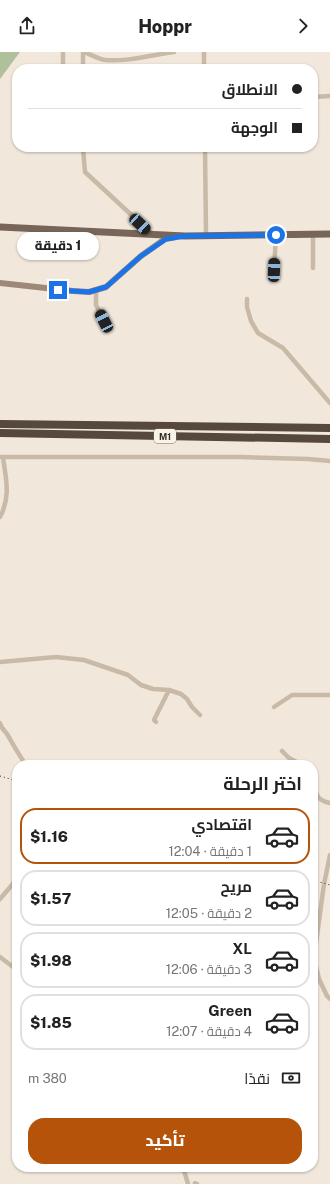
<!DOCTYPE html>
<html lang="ar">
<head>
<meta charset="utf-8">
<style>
	:root { --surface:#fff; --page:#f2f2f2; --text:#222; --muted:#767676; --line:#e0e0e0; --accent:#b45309 }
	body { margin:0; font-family:"Public Sans",Cairo,sans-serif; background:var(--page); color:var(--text); direction:rtl; height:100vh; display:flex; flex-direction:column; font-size:15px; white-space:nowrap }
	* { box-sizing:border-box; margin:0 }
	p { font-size:13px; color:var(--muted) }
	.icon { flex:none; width:22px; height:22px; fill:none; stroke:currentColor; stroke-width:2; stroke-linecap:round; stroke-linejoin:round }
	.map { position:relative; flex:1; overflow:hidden; direction:ltr }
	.details { position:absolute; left:12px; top:708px; width:306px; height:412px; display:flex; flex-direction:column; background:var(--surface); border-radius:16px; box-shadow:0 1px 3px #0004; direction:rtl }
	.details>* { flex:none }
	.hud { position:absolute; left:12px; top:12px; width:306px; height:88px; border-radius:16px; box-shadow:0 1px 3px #0004; direction:rtl; display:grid; align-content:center; height:88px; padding:0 16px; background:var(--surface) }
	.end { position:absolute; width:18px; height:18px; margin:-9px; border:5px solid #1a73e8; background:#fff; box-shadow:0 0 0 2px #fff }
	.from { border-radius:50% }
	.bubble { position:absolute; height:28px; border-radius:14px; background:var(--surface); box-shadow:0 1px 3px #0004; font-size:13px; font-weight:800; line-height:28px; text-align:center; direction:rtl }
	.car { position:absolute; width:12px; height:24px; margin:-12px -6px; border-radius:5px; box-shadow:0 0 3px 1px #0007; background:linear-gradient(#222 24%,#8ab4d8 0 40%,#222 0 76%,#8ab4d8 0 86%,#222 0) }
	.hud b { display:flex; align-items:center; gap:14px; height:38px; font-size:15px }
	.hud b+b { border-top:1px solid var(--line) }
	.hud i { width:10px; height:10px; background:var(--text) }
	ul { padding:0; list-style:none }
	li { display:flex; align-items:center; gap:12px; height:56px; margin:0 8px 6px; padding:0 8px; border:2px solid var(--line); border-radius:16px }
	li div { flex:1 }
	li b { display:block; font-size:15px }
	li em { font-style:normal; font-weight:800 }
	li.active { border-color:var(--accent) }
	li>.icon { width:36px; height:36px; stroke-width:1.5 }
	h2 { padding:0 16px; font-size:18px; line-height:48px }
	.pay { display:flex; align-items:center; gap:10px; height:44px; padding:0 16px; font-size:15px }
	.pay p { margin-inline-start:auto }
	.cta { display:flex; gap:8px; margin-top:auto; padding:8px 16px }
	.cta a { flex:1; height:46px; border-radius:16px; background:var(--accent); color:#fff; font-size:16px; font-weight:800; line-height:46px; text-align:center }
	header { display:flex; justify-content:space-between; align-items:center; height:52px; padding:0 16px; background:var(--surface); font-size:18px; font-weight:800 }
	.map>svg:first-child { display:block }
	.green { fill:#b0c09b }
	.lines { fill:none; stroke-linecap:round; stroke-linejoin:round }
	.street { stroke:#c9b9a7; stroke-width:4.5 }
	.secondary { stroke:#9c8978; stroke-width:6 }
	.primary { stroke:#776559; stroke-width:7 }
	.highway { stroke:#56483f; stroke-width:8 }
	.rail { stroke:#352d27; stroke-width:1; stroke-dasharray:1 3; stroke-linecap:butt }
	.route { stroke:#1a73e8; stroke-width:5 }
	.labels { text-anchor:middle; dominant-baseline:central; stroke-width:3; stroke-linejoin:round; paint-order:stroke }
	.shield { fill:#f9f2e7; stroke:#706861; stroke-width:1 }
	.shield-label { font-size:9px; font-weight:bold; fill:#352d27 }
</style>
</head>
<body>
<header><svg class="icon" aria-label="forward" viewBox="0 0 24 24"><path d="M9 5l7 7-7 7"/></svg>Hoppr<svg class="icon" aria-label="share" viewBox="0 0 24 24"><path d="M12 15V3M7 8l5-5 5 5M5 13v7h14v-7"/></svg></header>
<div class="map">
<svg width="330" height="1132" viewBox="0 0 330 1132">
	<rect width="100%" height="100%" fill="#f1e8db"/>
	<path class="green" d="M0,0h20l-20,27z"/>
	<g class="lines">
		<path class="street" d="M63,0v17
			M83,0v17
			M84,0c6,2 14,7 21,8 23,2 46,-5 69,-8
			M204,0v17
			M313,45l17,-1
			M68,95l15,1 2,24 67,62
			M83,95v1l44,-1
			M205,95l1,88
			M313,182v34
			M274,218l2,-35
			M96,238v15l8,16
			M247,247v8l4,14 7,12 25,15 47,55
			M0,405h241l67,2 22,2
			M0,465c11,-21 6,-37 3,-60
			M0,610l56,-5 28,3 44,15 13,10 12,4 16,1 12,4 6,5 5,8 8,8
			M274,655l18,-12h38
			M156,670l-2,-2 15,-30
			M0,671c1,5 4,7 7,11 6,10 12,21 19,31
			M282,699l7,7 13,7
			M313,732c4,12 4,16 17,19
			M330,803l-6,29 -10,74 5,21 8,17 3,3
			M0,847l17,-20
			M0,905l17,13
			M183,1115l5,17
			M195,1131l2,1"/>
		<path class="secondary" d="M0,231l73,8 16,1 17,-5 35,-31 24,-17 11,-2"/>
		<path class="primary" d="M0,175l185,9 145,-2"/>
		<path class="highway" d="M0,372l330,4
			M0,381l330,6"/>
		<path class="rail" d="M0,724l17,5
			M313,828l17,5"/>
	</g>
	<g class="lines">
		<path class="route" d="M58,238l31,2 17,-5 35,-31 25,-17 19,-3 91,-1"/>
	</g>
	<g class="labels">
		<rect class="shield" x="154" y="377" width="22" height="14" rx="3"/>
		<g class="shield-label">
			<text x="165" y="384">M1</text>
		</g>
	</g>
</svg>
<i class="end from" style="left:276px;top:183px"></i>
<i class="end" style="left:58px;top:238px"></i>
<div class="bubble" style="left:17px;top:180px;width:82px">1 دقيقة</div>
<i class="car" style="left:140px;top:172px;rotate:133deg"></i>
<i class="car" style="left:274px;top:218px;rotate:2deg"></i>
<i class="car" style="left:104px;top:269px;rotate:333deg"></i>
<div class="hud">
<b><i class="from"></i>الانطلاق</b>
<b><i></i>الوجهة</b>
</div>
<section class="details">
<h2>اختر الرحلة</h2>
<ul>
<li class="active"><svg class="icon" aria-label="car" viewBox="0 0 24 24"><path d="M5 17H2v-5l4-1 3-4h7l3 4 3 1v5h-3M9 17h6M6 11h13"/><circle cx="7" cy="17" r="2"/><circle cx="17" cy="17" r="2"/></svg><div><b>اقتصادي</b><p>1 دقيقة · 12:04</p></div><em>$1.16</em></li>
<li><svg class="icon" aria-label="car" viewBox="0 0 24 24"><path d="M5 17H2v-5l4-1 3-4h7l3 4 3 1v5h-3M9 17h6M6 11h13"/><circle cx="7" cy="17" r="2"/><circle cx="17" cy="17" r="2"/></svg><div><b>مريح</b><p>2 دقيقة · 12:05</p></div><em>$1.57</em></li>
<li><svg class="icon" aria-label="car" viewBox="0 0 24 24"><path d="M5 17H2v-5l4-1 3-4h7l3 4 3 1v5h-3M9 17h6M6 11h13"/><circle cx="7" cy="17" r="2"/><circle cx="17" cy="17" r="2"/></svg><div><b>XL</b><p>3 دقيقة · 12:06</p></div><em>$1.98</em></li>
<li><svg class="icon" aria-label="car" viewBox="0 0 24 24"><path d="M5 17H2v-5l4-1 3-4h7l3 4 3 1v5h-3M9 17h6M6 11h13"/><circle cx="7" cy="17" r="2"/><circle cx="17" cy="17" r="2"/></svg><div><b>Green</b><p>4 دقيقة · 12:07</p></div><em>$1.85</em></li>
</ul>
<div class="pay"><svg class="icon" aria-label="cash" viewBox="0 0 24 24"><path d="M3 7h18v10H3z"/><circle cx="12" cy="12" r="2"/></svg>نقدًا<p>380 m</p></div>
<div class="cta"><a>تأكيد</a></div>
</section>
</div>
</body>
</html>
